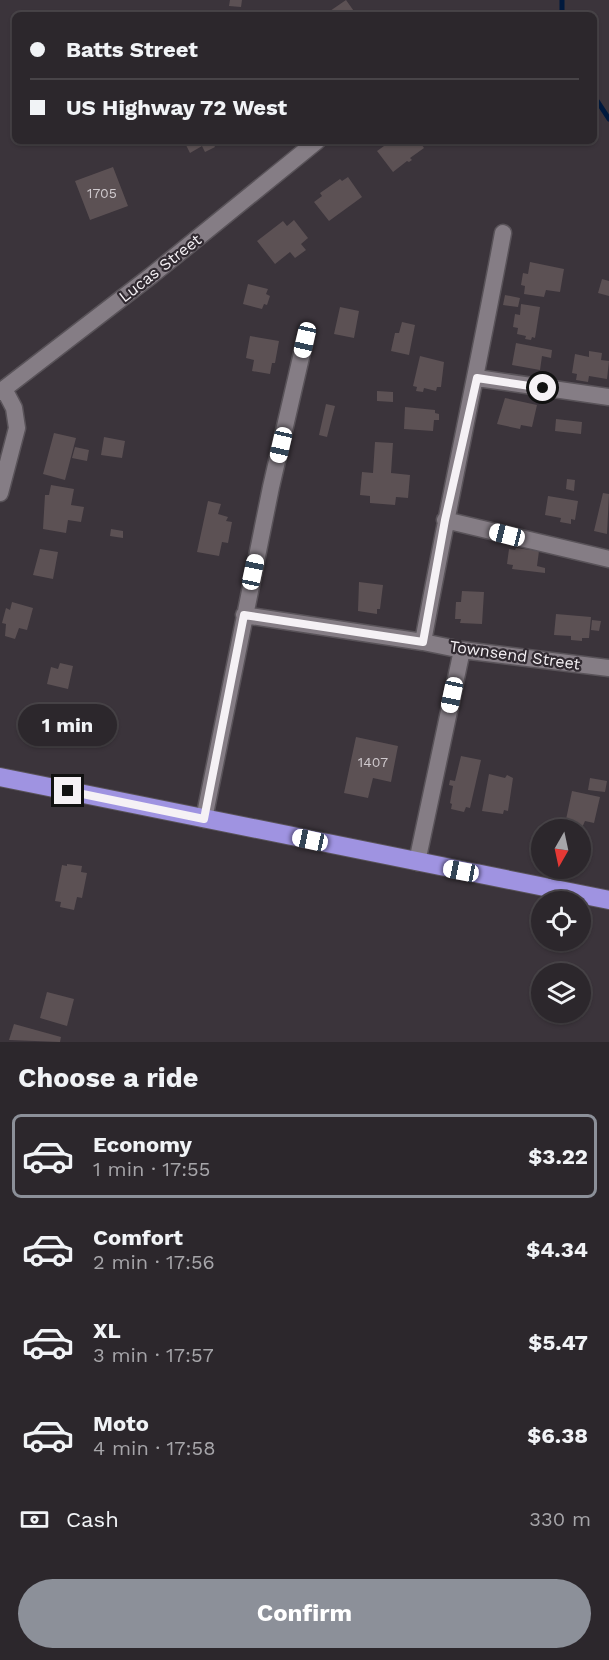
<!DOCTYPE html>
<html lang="en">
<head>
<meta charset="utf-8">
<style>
	:root { --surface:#2c272c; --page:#342f34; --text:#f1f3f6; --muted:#a6a5a9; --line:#484448; --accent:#8c9099 }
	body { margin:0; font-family:"Work Sans",sans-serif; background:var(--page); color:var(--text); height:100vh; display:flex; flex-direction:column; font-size:22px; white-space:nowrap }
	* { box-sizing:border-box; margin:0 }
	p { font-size:20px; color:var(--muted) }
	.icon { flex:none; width:33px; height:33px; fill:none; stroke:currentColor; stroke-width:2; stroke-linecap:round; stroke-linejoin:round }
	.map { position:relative; height:1042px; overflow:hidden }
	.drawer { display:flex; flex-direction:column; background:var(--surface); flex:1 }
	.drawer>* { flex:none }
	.banner { position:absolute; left:12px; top:12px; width:585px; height:132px; border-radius:9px; box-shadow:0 2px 4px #0004,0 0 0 2px var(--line); display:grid; align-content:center; height:132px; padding:0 18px; background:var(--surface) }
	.needle { width:39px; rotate:189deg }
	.tools { position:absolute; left:531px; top:819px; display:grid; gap:12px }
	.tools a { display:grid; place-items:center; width:60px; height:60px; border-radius:50%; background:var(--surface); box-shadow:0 2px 4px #0004,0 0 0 2px var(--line); font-size:30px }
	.end { position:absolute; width:27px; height:27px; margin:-14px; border:8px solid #f5f1f5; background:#111; box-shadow:0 0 0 3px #111 }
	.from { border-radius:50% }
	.bubble { position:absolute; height:42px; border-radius:21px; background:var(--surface); box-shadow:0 2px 4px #0004,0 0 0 2px var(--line); font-size:20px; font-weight:700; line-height:42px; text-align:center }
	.car { position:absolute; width:18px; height:36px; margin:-18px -9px; border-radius:8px; box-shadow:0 0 4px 2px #0007; background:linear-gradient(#fff 24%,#345 0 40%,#fff 0 76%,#345 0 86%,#fff 0) }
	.banner b { display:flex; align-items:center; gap:21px; height:57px; font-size:22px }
	.banner b+b { border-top:2px solid var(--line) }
	.banner i { width:15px; height:15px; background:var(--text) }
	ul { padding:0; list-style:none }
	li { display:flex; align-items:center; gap:18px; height:84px; margin:0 12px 9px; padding:0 6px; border:3px solid transparent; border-radius:9px }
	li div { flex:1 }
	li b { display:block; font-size:22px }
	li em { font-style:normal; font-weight:700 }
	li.current { border-color:var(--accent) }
	li>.icon { width:54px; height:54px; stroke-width:1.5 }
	h2 { padding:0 18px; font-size:27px; line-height:72px }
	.pay { display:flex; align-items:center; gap:15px; height:66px; padding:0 18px; font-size:22px }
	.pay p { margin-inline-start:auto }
	.button { display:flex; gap:12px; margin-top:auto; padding:12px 18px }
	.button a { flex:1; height:69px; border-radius:36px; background:var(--accent); color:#fff; font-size:24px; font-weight:700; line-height:69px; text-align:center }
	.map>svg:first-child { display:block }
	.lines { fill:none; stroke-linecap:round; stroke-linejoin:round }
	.stream { stroke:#00193d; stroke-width:5 }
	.building { fill:#5c5154 }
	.street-casing { stroke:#595359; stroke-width:19 }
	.highway-casing { stroke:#595359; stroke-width:20 }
	.street { stroke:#857d85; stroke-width:16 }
	.highway { stroke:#9f93e1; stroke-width:18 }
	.route { stroke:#f5f1f5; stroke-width:8 }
	.labels { text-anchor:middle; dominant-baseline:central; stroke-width:4.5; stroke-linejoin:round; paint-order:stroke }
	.number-label { font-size:14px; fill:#cfc9cd }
	.street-label { font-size:16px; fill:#f5f1f5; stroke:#312a31 }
</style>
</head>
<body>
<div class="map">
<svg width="609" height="1042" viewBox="0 0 609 1042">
	<rect width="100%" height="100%" fill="#3b343b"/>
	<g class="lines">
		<path class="stream" d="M562,15v-15
			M594,96l15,23"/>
	</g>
	<path class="building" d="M230,0h12l-1,7 -12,-1z
		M346,0l10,14 3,-3 3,4h-29l-3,-4z
		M184,141h28l3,6 -10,5 -3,-6 -12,7z
		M391,141h28l5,7 -14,10 2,2 -3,2 -2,-1 -14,11 -16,-21z
		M113,167l15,39 -38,14 -15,-39z
		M348,177l14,20 -33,24 -15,-19 8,-6 -2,-3 20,-14 2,2z
		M294,220l14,18 -7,6 5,6 -11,8 -5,-6 -15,12 -18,-23 26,-20 4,5z
		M530,262l34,7 -4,23 -14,-2 -2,7 -20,-3 1,-8 -4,-1 2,-12 5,1z
		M602,279l7,2v15l-11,-3z
		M248,284l20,5 -2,5 4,2 -3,9 -3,-1 -2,5 -19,-5z
		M505,295l15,3 -2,9 -15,-2z
		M521,304l19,3 -5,31 -3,-1 -1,3 -6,-1 1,-3 -9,-2 1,-6 -5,-1 2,-13 5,1z
		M340,307l19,4 -5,27 -20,-4z
		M402,322l13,3 -6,30 -18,-4 4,-18h4z
		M250,336l29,5 -4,22h-3l-2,11 -18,-3 2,-11 -8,-2z
		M516,343l36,7 -1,8 -9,-2 -2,14 -28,-5z
		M589,351l13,2 -1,7 8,1 -2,18 -18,-3 -1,6 -12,-2 1,-6 -5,-1 3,-19 14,3z
		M420,356l24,6 -3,25h-4l-1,4 -12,-3 -1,4 -7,-1 1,-4 -4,-1z
		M377,391l16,1v10l-16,-1z
		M505,398l32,7 -5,22 -11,-2 -1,4 -23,-5z
		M326,404l9,2 -8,31 -8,-2z
		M405,407l30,3v3l4,1v6h-5l-1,11 -29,-2z
		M556,419l26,3 -1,12 -26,-3z
		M54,433l22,5 -11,42 -22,-6z
		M104,437l21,4 -3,17 -21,-3z
		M375,442l18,1 -2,30 19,2 -2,23 -12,-1 -1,8 -25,-2v-7l-10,-1 2,-23 11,1z
		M75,447l14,3 -2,11 -15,-3z
		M567,479l8,1 -1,11 -8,-2z
		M51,485l23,4 -3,16 13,2 -3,15 -13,-2 -2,13 -23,-4 2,-34h4z
		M603,493l6,1 -2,40 -13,-3z
		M548,496l30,5 -3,19 -4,-1v5l-11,-2 1,-4 -16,-3z
		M208,501l13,3 -3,10 10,3 -2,4 6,1 -4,21 -6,-1 -3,14 -22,-4z
		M111,529l12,2v7l-13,-2z
		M516,548l23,3 -2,15 8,2v5l-33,-4 1,-4 -6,-1 2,-15 6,1z
		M40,549l18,3 -5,27 -20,-4z
		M359,582l24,3 -3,24h-3v5l-19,-3z
		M462,591l22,1 -2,32 -22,-1 1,-4h-6l1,-17h5z
		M12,602l21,6 -6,22 -8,-2 -4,11 -10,-3 1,-12 -4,-1 4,-15 4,2z
		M556,614l35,3 -2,21h-7v3l-11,-1v-4l-17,-1z
		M592,620l9,1 -2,10 -8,-1z
		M60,663l13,3 -5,23 -21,-5 4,-17 7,2z
		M87,703l11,3 -2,7 8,2 -6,21 -13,-4 -1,3 -7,-2 1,-3 -17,-4 6,-20 17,5z
		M356,737l42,9 -7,36 -18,-4 -5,20 -24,-5z
		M461,756l20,4 -11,48 -4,-1 -2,5 -13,-3 1,-5 -2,-1 3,-17 -4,-1 1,-5 5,1z
		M489,774l16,4 2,-3 6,3 -5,33 -4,-1 -1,4 -21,-3z
		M590,778l17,3 -2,11 -17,-2z
		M572,791l28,6 -6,26 -9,-2 -4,9 -17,-1z
		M67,864l15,2 -1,6 6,1 -5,25 -5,-1 -3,13 -14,-3 1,-5 -6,-1 7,-36 5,1z
		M47,992l27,7 -7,27 -27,-8z
		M14,1024l47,13 -1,5 -51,-2z"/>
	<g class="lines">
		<defs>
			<path id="street" d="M477,378l132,19
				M0,392l152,-117 165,-134
				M0,493l17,-65 -3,-20 -10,-19
				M445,520l164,39
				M244,615l179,27 39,8 147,18
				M423,642c25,-137 55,-273 80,-409
				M204,819l67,-332 34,-147
				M417,862l45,-212"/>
			<path id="highway" d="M0,777l609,123"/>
		</defs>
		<use href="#street" class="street-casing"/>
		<use href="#highway" class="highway-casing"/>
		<use href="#street" class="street"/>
		<use href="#highway" class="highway"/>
	</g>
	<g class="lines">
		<path class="route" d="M68,791l136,28 40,-204 179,27 22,-122 32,-142 66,10"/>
	</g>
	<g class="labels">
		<g class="number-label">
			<text x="102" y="193">1705</text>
			<text x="373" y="762">1407</text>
		</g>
		<g class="street-label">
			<text transform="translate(160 268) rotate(-38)">Lucas Street</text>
			<text transform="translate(515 655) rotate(8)">Townsend Street</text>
		</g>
	</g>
</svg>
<div class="tools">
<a><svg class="needle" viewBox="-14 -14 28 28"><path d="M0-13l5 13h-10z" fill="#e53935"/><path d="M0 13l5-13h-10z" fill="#a6a5a9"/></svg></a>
<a><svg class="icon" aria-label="locate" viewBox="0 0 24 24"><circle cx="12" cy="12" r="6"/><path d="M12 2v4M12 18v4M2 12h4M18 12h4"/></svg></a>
<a><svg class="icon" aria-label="layers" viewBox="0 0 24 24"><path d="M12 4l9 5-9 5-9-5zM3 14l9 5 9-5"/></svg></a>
</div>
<i class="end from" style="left:543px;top:388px"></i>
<i class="end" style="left:68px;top:791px"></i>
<div class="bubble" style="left:18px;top:704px;width:99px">1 min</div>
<i class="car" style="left:305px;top:340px;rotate:193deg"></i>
<i class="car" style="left:281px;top:445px;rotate:193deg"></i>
<i class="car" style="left:507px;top:535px;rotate:284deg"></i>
<i class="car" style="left:253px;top:572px;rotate:12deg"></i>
<i class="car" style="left:452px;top:695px;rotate:192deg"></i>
<i class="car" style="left:310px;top:840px;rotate:282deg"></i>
<i class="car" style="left:461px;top:871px;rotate:281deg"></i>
<div class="banner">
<b><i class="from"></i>Batts Street</b>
<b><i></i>US Highway 72 West</b>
</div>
</div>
<section class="drawer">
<h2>Choose a ride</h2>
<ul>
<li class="current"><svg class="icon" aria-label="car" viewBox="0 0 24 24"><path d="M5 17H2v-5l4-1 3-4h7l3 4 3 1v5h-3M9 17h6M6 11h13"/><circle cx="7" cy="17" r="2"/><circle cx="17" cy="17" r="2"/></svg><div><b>Economy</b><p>1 min · 17:55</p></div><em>$3.22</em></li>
<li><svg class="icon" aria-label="car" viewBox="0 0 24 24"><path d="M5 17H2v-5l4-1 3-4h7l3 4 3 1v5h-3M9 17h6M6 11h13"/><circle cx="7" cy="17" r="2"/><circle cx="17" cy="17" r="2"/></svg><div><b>Comfort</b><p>2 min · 17:56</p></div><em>$4.34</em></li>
<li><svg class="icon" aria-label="car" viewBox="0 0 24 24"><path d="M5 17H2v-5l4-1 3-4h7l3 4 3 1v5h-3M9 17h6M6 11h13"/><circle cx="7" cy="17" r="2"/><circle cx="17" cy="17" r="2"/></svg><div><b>XL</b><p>3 min · 17:57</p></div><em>$5.47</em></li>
<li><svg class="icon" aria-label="car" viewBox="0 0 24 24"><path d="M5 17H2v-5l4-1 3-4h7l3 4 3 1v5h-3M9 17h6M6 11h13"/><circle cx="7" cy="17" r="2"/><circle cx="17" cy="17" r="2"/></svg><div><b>Moto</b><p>4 min · 17:58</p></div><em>$6.38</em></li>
</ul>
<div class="pay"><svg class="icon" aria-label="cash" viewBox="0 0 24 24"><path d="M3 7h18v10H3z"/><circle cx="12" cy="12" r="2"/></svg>Cash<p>330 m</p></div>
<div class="button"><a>Confirm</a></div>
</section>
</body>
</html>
